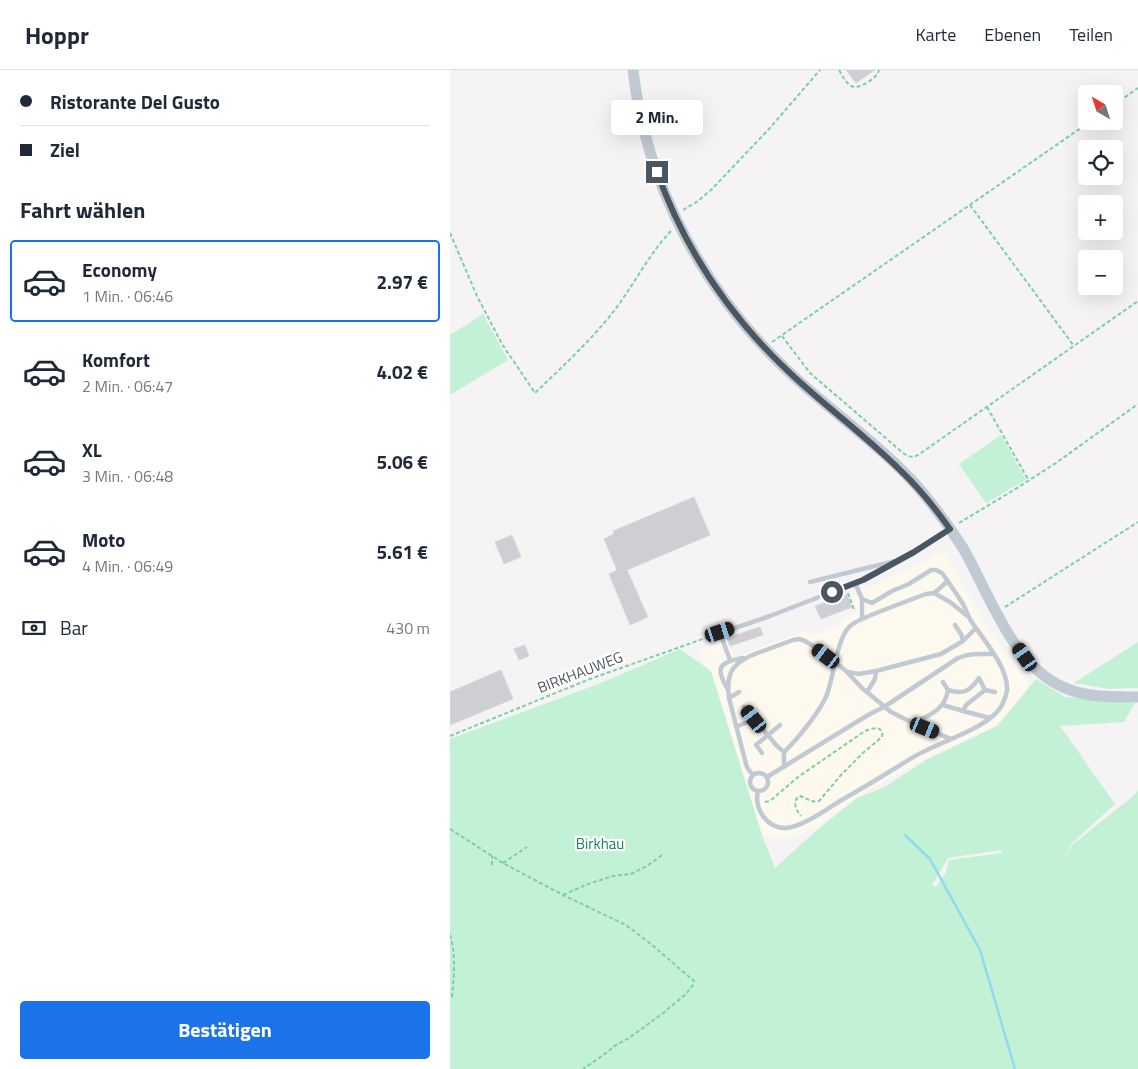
<!DOCTYPE html>
<html lang="de">
<head>
<meta charset="utf-8">
<style>
	:root { --surface:#fff; --page:#f2f2f3; --text:#1f2937; --muted:#747a83; --line:#e0e1e3; --accent:#1a73e8 }
	body { margin:0; font-family:"Titillium Web",sans-serif; background:var(--page); color:var(--text); height:100vh; display:flex; flex-direction:column; font-size:19px; white-space:nowrap }
	* { box-sizing:border-box; margin:0 }
	p { font-size:16px; color:var(--muted) }
	.icon { flex:none; width:28px; height:28px; fill:none; stroke:currentColor; stroke-width:2; stroke-linecap:round; stroke-linejoin:round }
	.map { position:relative; flex:1; overflow:hidden }
	.details { display:flex; flex-direction:column; background:var(--surface); width:450px }
	.details>* { flex:none }
	.banner { display:grid; align-content:center; height:110px; padding:0 20px; background:var(--surface) }
	.needle { width:32px; rotate:321deg }
	.controls { position:absolute; left:628px; top:15px; display:grid; gap:10px }
	.controls a { display:grid; place-items:center; width:45px; height:45px; border-radius:5px; background:var(--surface); box-shadow:0 5px 20px #0002; font-size:25px }
	.end { position:absolute; width:22px; height:22px; margin:-11px; border:6px solid #4a5661; background:#fff; box-shadow:0 0 0 2px #fff }
	.from { border-radius:50% }
	.bubble { position:absolute; height:35px; border-radius:5px; background:var(--surface); box-shadow:0 5px 20px #0002; font-size:16px; font-weight:700; line-height:35px; text-align:center }
	.car { position:absolute; width:15px; height:30px; margin:-15px -8px; border-radius:6px; box-shadow:0 0 4px 1px #0007; background:linear-gradient(#222 24%,#8ab4d8 0 40%,#222 0 76%,#8ab4d8 0 86%,#222 0) }
	.banner b { display:flex; align-items:center; gap:18px; height:48px; font-size:19px }
	.banner b+b { border-top:1px solid var(--line) }
	.banner i { width:12px; height:12px; background:var(--text) }
	ul { padding:0; list-style:none }
	li { display:flex; align-items:center; gap:15px; height:82px; margin:0 10px 8px; padding:0 10px; border:2px solid transparent; border-radius:5px }
	li div { flex:1 }
	li b { display:block; font-size:19px }
	li em { font-style:normal; font-weight:700 }
	li.current { border-color:var(--accent) }
	li>.icon { width:45px; height:45px; stroke-width:1.5 }
	h2 { padding:0 20px; font-size:22px; line-height:60px }
	.pay { display:flex; align-items:center; gap:12px; height:55px; padding:0 20px; font-size:19px }
	.pay p { margin-inline-start:auto }
	.cta { display:flex; gap:10px; margin-top:auto; padding:10px 20px }
	.cta a { flex:1; height:58px; border-radius:5px; background:var(--accent); color:#fff; font-size:20px; font-weight:700; line-height:58px; text-align:center }
	header { display:flex; align-items:center; gap:30px; box-sizing:border-box; height:70px; padding:0 25px; background:var(--surface); border-bottom:1px solid var(--line) }
	header strong { font-size:24px }
	nav { display:flex; gap:28px; margin-inline-start:auto; font-size:18px }
	main { display:flex; flex:1; min-height:0 }
	.map>svg:first-child { display:block }
	.commercial { fill:#fdf9ef }
	.green { fill:#c3f1d5; fill-rule:evenodd }
	.lines { fill:none; stroke-linecap:round; stroke-linejoin:round }
	.stream { stroke:#90daee; stroke-width:2.5 }
	.building { fill:#cdcfd5; stroke:#d7d9de }
	.path { stroke:#7ad0a6; stroke-width:2; stroke-dasharray:4 2.5; stroke-linecap:butt }
	.service { stroke:#c1cad2; stroke-width:4.5 }
	.tertiary { stroke:#c1cad2; stroke-width:11 }
	.route { stroke:#4a5661; stroke-width:6 }
	.labels { text-anchor:middle; dominant-baseline:central; stroke-width:4.5; stroke-linejoin:round; paint-order:stroke }
	.street-label { font-size:15px; fill:#4a5661; stroke:#fff }
	.park-label { font-size:15px; fill:#17864f; stroke:#fff }
</style>
</head>
<body>
<header>
<strong>Hoppr</strong>
<nav><a>Karte</a><a>Ebenen</a><a>Teilen</a></nav>
</header>
<main>
<section class="details">
<div class="banner">
<b><i class="from"></i>Ristorante Del Gusto</b>
<b><i></i>Ziel</b>
</div>
<h2>Fahrt wählen</h2>
<ul>
<li class="current"><svg class="icon" aria-label="car" viewBox="0 0 24 24"><path d="M5 17H2v-5l4-1 3-4h7l3 4 3 1v5h-3M9 17h6M6 11h13"/><circle cx="7" cy="17" r="2"/><circle cx="17" cy="17" r="2"/></svg><div><b>Economy</b><p>1 Min. · 06:46</p></div><em>2.97 €</em></li>
<li><svg class="icon" aria-label="car" viewBox="0 0 24 24"><path d="M5 17H2v-5l4-1 3-4h7l3 4 3 1v5h-3M9 17h6M6 11h13"/><circle cx="7" cy="17" r="2"/><circle cx="17" cy="17" r="2"/></svg><div><b>Komfort</b><p>2 Min. · 06:47</p></div><em>4.02 €</em></li>
<li><svg class="icon" aria-label="car" viewBox="0 0 24 24"><path d="M5 17H2v-5l4-1 3-4h7l3 4 3 1v5h-3M9 17h6M6 11h13"/><circle cx="7" cy="17" r="2"/><circle cx="17" cy="17" r="2"/></svg><div><b>XL</b><p>3 Min. · 06:48</p></div><em>5.06 €</em></li>
<li><svg class="icon" aria-label="car" viewBox="0 0 24 24"><path d="M5 17H2v-5l4-1 3-4h7l3 4 3 1v5h-3M9 17h6M6 11h13"/><circle cx="7" cy="17" r="2"/><circle cx="17" cy="17" r="2"/></svg><div><b>Moto</b><p>4 Min. · 06:49</p></div><em>5.61 €</em></li>
</ul>
<div class="pay"><svg class="icon" aria-label="cash" viewBox="0 0 24 24"><path d="M3 7h18v10H3z"/><circle cx="12" cy="12" r="2"/></svg>Bar<p>430 m</p></div>
<div class="cta"><a>Bestätigen</a></div>
</section>
<div class="map">
<svg width="688" height="999" viewBox="0 0 688 999">
	<rect width="100%" height="100%" fill="#f5f3f3"/>
	<path class="commercial" d="M494,482l43,75 26,37 14,17 1,7 -31,37 -62,29 -76,41 -45,34 -30,10 -21,-4 -16,-20 -38,-141 -11,-23 5,-2v-1l24,-9 8,18 70,-26 8,4 24,-9 12,-11 8,-3 -7,-18 14,-5h3z"/>
	<path class="green" d="M33,244l25,46 -58,35v-60z
		M551,365l25,45 -40,23 -27,-39z
		M688,572v46l-29,1 -35,-6z
		M230,579l31,22 52,167 12,30 42,-38 40,-32 26,-10 43,-28 71,-34 39,-47 29,18 70,6 -11,19 -64,4 55,78 -43,39 -13,24 13,-22 60,-48 6,-7v279h-688v-330l151,-56zM551,780l1,3 -53,7 -3,12 -10,15 -4,-2 16,-27z"/>
	<g class="lines">
		<path class="stream" d="M455,765l25,24 50,91 35,119"/>
	</g>
	<path class="building" d="M396,0h29l-19,13z
		M244,427l16,38 -83,35 21,47 -18,8 -21,-51 8,-4 -13,-31 10,-5 -1,-3z
		M62,465l9,22 -17,7 -9,-22z
		M397,524l5,13 -31,12 -6,-13z
		M310,557l3,8 -33,11 -3,-8z
		M75,575l4,11 -10,4 -5,-11z
		M51,600l12,29 -63,26v-33z"/>
	<g class="lines">
		<path class="path" d="M389,0c8,14 12,23 29,12 6,-4 9,-6 11,-12
			M664,35l24,-17
			M520,135l104,141
			M233,140l15,-9 13,-11 58,-61 51,-59
			M0,163l27,63 25,48 33,49c26,-25 52,-49 75,-77 22,-27 37,-60 61,-85
			M332,266l28,37 93,80c7,5 11,5 18,0l217,-152
			M322,272l319,-221
			M537,337l42,74
			M509,453l55,-33 42,-27 82,-59
			M398,523l6,17
			M555,537l133,-85
			M0,666l140,-57 124,-44
			M315,732l5,-1 28,-24 67,-46c7,-3 19,-6 17,6l-18,15 -23,23 -22,26c-10,2 -12,-4 -20,-5 -7,6 -3,14 2,20
			M0,759l53,34 60,32 63,30 25,19 43,37 -1,4 -7,9 -24,20 -33,24 -13,7 -14,11 -19,13
			M53,793l24,-16
			M42,795v-9
			M113,825l25,-11 25,-8 18,-2 16,-8 15,-11
			M0,865c6,20 4,40 2,62"/>
		<path class="service" d="M360,512l85,-21
			M405,513l7,16v20
			M484,523l16,9 16,13
			M505,555l6,9 2,7
			M280,590l-10,-27 50,-17 93,-36 52,-28 34,-22
			M398,602l11,2 17,-3
			M493,612l5,8
			M277,618c-13,-22 -6,-26 16,-30
			M535,620l10,2
			M417,622l8,-13 1,-8 65,-17 22,-13 13,-13
			M279,628l10,-6
			M493,635l20,6
			M294,637l33,39 7,6
			M463,653c17,-8 32,-13 35,-33 16,5 22,1 31,-12l6,12 -19,15 -3,6 27,7
			M286,657l18,-8
			M312,683l-6,-8 24,-20
			M334,697v-15c13,-12 35,-40 42,-55 8,-19 10,-56 23,-70 5,-5 13,-8 20,-11 19,-8 38,-15 57,-22l8,-1 14,-12
			M300 712a9 9 0 1 1 18 0a9 9 0 1 1-18 0Z
			M303,705l-5,-6 -2,-5 -17,-66c-4,-28 6,-37 31,-46 11,-4 22,-8 33,-12l6,-1 6,2 10,6 30,23 17,18 29,24 22,11 38,16
			M317,707l101,-62 16,-8 74,-49c12,-5 23,-4 36,-4
			M308,721c-4,17 8,37 27,37 16,0 42,-19 55,-27 17,-10 35,-20 52,-31 11,-6 21,-14 33,-19 23,-12 50,-19 70,-37 7,-6 10,-14 12,-23 2,-23 -24,-52 -36,-70 -3,-5 -5,-11 -8,-17 -7,-11 -14,-21 -21,-31l-6,-3h-5l-22,14 -17,7 -20,12 -10,-4"/>
		<path class="tertiary" d="M183,0c13,116 72,224 157,303 43,40 96,76 133,120 14,17 28,36 40,55 26,45 49,117 100,139 23,11 50,10 75,10"/>
	</g>
	<g class="lines">
		<path class="route" d="M207,102c28,78 73,145 133,201 36,34 76,63 111,98 19,18 34,37 49,58l-36,23 -51,28 -31,12"/>
	</g>
	<g class="labels">
		<g class="street-label">
			<text transform="translate(130 602) rotate(-21)">BIRKHAUWEG</text>
		</g>
		<g class="park-label">
			<text x="150" y="773">Birkhau</text>
		</g>
	</g>
</svg>
<div class="controls">
<a><svg class="needle" viewBox="-14 -14 28 28"><path d="M0-13l5 13h-10z" fill="#e53935"/><path d="M0 13l5-13h-10z" fill="#747a83"/></svg></a>
<a><svg class="icon" aria-label="locate" viewBox="0 0 24 24"><circle cx="12" cy="12" r="6"/><path d="M12 2v4M12 18v4M2 12h4M18 12h4"/></svg></a>
<a>+</a>
<a>−</a>
</div>
<i class="end from" style="left:382px;top:522px"></i>
<i class="end" style="left:207px;top:102px"></i>
<div class="bubble" style="left:161px;top:30px;width:92px">2 Min.</div>
<i class="car" style="left:270px;top:562px;rotate:72deg"></i>
<i class="car" style="left:376px;top:586px;rotate:307deg"></i>
<i class="car" style="left:575px;top:587px;rotate:325deg"></i>
<i class="car" style="left:304px;top:649px;rotate:321deg"></i>
<i class="car" style="left:475px;top:658px;rotate:112deg"></i>
</div>
</main>
</body>
</html>
